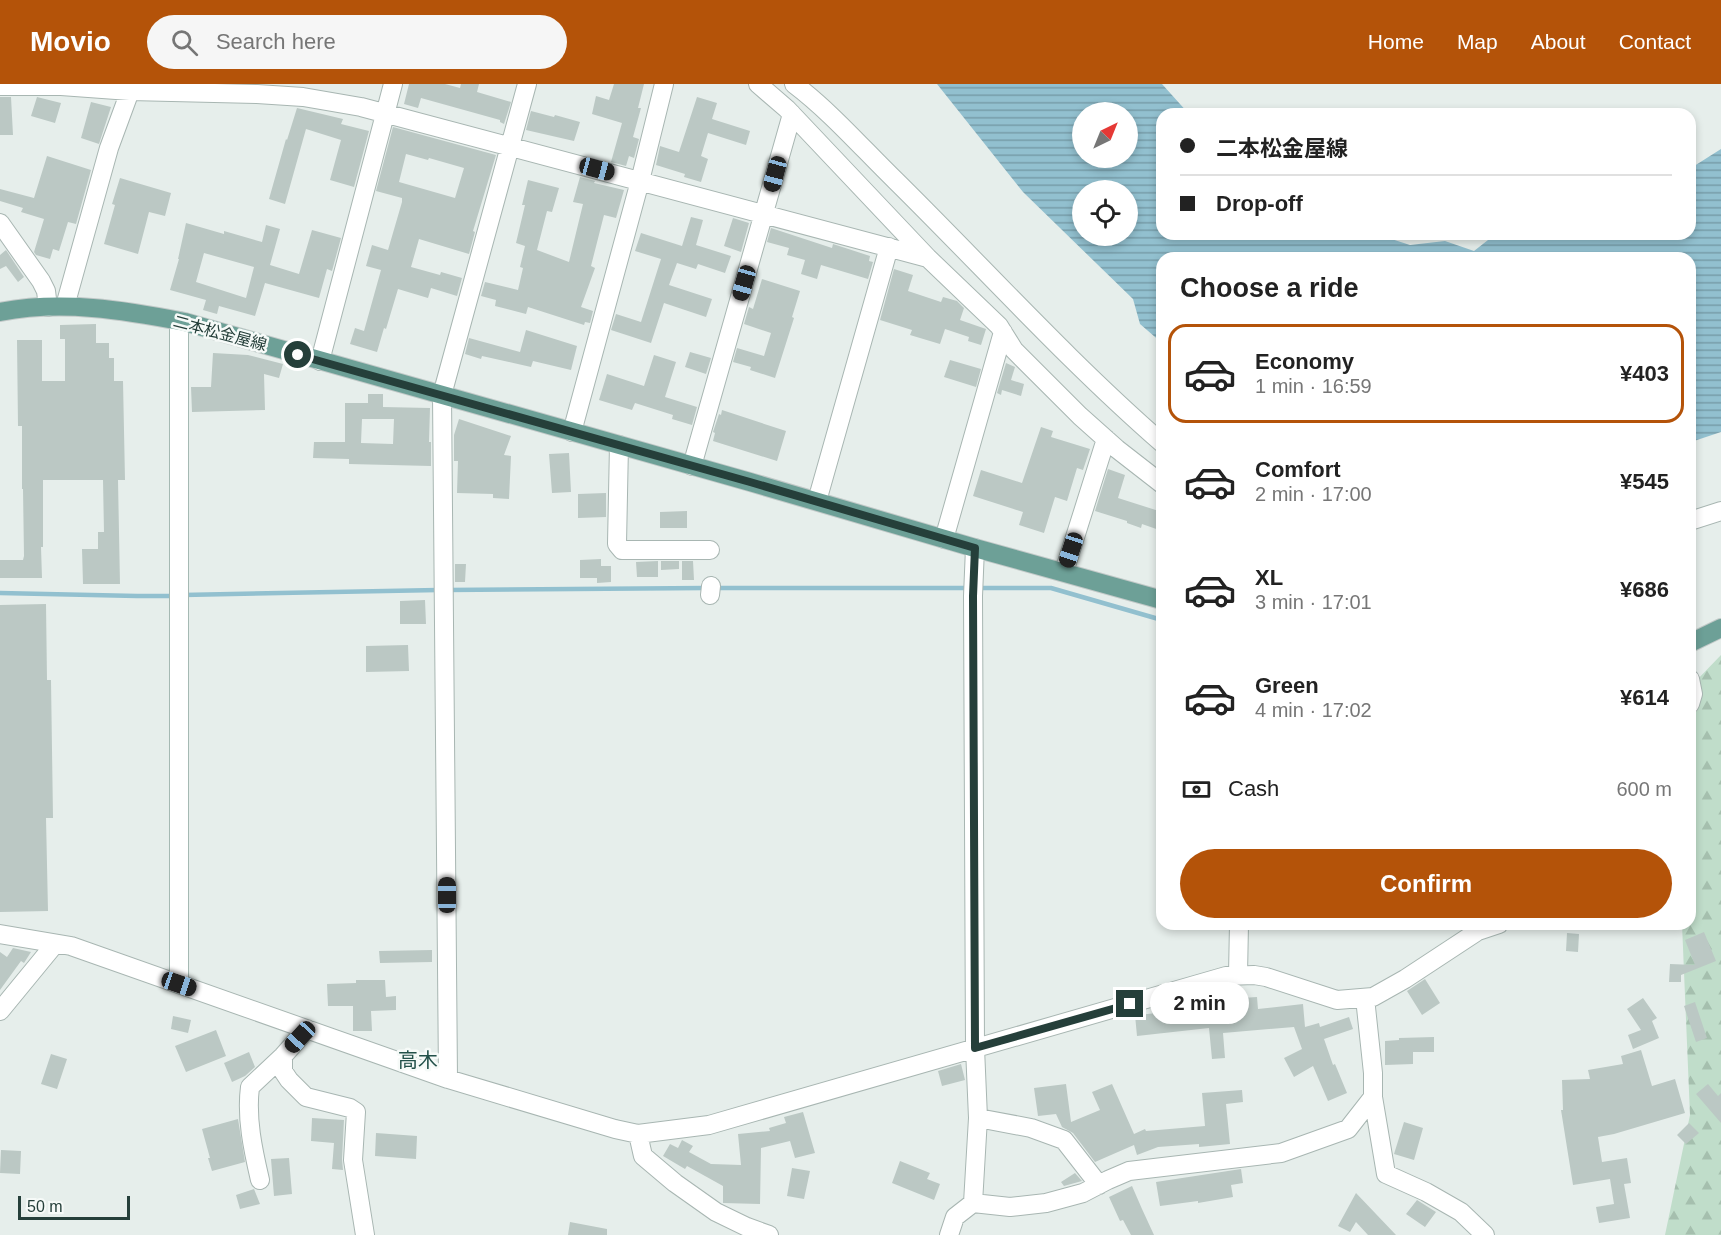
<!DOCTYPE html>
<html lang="en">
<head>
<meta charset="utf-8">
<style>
	:root { --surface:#fff; --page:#f6f6f6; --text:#222; --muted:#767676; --line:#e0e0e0; --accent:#b45309 }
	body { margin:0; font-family:Helvetica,"Noto Sans JP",sans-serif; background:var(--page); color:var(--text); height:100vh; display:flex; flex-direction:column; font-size:22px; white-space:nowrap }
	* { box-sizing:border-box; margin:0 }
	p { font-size:20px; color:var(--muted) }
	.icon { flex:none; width:33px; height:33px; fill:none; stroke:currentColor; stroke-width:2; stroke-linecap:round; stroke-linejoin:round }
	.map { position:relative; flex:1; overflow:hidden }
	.side { position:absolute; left:1156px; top:168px; width:540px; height:678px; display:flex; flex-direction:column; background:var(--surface); border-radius:18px; box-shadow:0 3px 9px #0003 }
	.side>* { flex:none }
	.hud { position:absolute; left:1156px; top:24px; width:540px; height:132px; border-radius:18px; box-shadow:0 3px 9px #0003; display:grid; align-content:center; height:132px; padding:0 24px; background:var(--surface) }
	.needle { width:39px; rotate:43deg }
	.buttons { position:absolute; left:1072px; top:18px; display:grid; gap:12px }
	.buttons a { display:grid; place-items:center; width:66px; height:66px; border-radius:50%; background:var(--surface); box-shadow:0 3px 9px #0003; font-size:30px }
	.scale { position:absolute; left:18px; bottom:15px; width:112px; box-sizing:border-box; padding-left:6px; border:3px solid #253f3a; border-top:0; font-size:16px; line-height:21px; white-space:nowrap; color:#253f3a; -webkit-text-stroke:4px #f6faf8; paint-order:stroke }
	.end { position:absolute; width:27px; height:27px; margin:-14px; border:8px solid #253f3a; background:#fff; box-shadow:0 0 0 3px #fff }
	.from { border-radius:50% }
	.bubble { position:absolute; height:42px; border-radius:21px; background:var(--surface); box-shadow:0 3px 9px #0003; font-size:20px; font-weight:700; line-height:42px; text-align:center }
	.car { position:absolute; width:18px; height:36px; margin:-18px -9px; border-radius:8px; box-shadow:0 0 4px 2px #0007; background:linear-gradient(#222 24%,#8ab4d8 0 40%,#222 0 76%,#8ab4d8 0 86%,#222 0) }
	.hud b { display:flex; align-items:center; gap:21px; height:57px; font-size:22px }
	.hud b+b { border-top:2px solid var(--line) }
	.hud i { width:15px; height:15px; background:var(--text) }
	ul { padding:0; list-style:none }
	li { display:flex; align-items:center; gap:18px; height:99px; margin:0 12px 9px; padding:0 12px; border:3px solid transparent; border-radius:18px }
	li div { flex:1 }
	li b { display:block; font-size:22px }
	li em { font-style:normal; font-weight:700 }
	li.current { border-color:var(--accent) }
	li>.icon { width:54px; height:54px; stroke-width:1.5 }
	h2 { padding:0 24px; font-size:27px; line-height:72px }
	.pay { display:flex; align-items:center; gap:15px; height:66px; padding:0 24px; font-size:22px }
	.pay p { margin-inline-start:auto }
	.cta { display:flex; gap:12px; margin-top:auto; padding:12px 24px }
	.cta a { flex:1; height:69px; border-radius:36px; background:var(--accent); color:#fff; font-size:24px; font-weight:700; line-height:69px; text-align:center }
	header { display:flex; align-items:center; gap:36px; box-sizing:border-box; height:84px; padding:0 30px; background:var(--accent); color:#fff }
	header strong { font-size:28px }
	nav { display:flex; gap:33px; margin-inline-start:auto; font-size:21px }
	.search { width:420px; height:54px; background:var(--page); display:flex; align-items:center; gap:15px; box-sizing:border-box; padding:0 21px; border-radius:33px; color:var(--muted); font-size:22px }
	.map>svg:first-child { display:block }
	.forest { fill:url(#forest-firs) }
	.water { fill:url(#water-rules); fill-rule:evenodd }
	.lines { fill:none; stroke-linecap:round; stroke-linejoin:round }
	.stream { stroke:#92c0cf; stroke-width:4.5 }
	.building { fill:#bbc8c4; fill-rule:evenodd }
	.street-casing { stroke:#a8b6b2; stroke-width:20 }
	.secondary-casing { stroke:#a5b9b3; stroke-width:20 }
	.primary-casing { stroke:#c2c9c8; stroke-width:20 }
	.street { stroke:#fff; stroke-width:18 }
	.secondary { stroke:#fff; stroke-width:18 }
	.primary { stroke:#6da097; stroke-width:18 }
	.route { stroke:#253f3a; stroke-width:8 }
	.labels { text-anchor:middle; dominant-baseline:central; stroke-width:5; stroke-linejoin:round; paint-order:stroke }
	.street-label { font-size:16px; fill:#253f3a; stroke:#f6faf8 }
	.quarter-label { font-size:20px; fill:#225049; stroke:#f6faf8 }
</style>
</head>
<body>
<header>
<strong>Movio</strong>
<div class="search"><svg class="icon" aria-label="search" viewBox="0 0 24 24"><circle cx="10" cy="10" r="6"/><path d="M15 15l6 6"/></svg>Search here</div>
<nav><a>Home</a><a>Map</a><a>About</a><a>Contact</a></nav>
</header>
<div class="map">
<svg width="1721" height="1151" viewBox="0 0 1721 1151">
	<defs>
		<pattern id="forest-firs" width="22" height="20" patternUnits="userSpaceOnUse" patternTransform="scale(1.5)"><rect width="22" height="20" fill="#c0ddca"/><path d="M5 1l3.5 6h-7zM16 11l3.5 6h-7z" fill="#a5bfae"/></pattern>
		<pattern id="water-rules" width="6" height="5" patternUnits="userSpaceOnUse" patternTransform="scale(1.5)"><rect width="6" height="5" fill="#92c0cf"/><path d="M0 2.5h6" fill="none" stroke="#779da9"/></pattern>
	</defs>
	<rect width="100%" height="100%" fill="#e6eeeb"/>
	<path class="forest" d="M1721,571v580h-56l25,-120 -8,-191h8l1,-226 3,-15z"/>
	<path class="water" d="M937,0h225l27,30h-27v120h214l34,11 35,-4 29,10 14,-11 -5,-6h207l1,-66 30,-19v283l-30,10 -1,-184h-528v85l-22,-19 -7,-25 -110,-107zM1083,28h45v46h-45zM1083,106h45v46h-45z"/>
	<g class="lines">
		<path class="stream" d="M714,504h255
			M978,504h73l111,32
			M447,506l258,-2
			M0,509l137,3h37
			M183,511l255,-5"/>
	</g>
	<path class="building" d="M409,0h36l15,4 1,-4h18l-2,8 34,10 -7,22 -4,-2v-2l-79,-22 -3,10 -14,-4z
		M614,0h30l-6,24h3l-8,29 6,2 -5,19 -5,-2 -3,10 -15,-4 11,-39 -30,-9 4,-18 13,4z
		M0,13h11l2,38h-13z
		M37,13l24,6 -6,20 -24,-7z
		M697,13l20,6 -5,16 38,12 -4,14 -38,-12 -7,23 7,3 -7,23 -17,-5 1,-3 -29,-9 4,-19 19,6z
		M91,18l20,5 -12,37 -18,-6z
		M297,24l46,11 -2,5 28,7 -15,56 -24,-7 11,-40 -35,-11 -21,75 -16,-5 17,-60 1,1z
		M531,27l23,6 1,-2 25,7 -6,19 -48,-11z
		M393,43l103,28 -23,76 2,1 -6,22 -50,-15 -8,28 29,8 1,-3 21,6 -5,18 -26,-8 -3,10 -30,-9 -12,40 -2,-1 -7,24 -27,-8 5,-16 9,3 17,-61 -15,-4 6,-21 16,5 14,-48v-4l-26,-7zM406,70l22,6 1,-2 35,10 -9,30 -56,-16z
		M47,72l44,14 -15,54 -8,-2 -9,29 -6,-2 -3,10 -14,-4 -2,-3 10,-33 -23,-7 2,-4 -23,-7v-12l34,9z
		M580,93l15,4 -1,2 30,7 -8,28 -12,-3 -13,51 4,2 -14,39 12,4 -3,12 -5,-1 -1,3 -56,-18 -2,7 -31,-8 1,-6 -15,-4 4,-14 33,8 5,-22 -3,-1 5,-21 -9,-3 9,-38h-3l6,-25 31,8 -7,24 -5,-1 -10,39 32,12 14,-58 -10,-2z
		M120,94l51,15 -6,23 -16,-4 -11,42 -34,-10 11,-39 -3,-1z
		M691,133l12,3 -7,25 35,11 -6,17 -27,-9 -2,5 -19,-6 -8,22 43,14 -6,18 -42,-14 -13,40 -40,-13 5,-16 25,8 20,-63 -26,-8 6,-18 41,13z
		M733,134l16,5 -8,29 -17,-6z
		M186,139l38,11v-3l38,11 4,-17 14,4 -10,36 29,9 13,-44 29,8 -9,33 -5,-2 -8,29 -54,-15 -10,33 -36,-10 -2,8 -14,-4 3,-10 -36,-10 9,-31h-1zM204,169l50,14 -8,31 -50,-16z
		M771,144l61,20 1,-4 37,12 -1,5 4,1 -5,17 -47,-14 -4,14 -16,-5 4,-14 -18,-5 2,-7 -22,-6z
		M6,166l18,27 -6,5 -12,-16 -6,3v-14z
		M894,185l19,6 -5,16 33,11 2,-5 14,4 7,7 -4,12 26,9 -5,16 -13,-4 1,-4 -24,-8 -5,15 -30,-9 2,-5 -32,-10z
		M762,195l38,12 -8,26 2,1 -19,60 -25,-8 1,-3 -18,-5 4,-14 27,8 7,-23 -27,-9 5,-17 4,2z
		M96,240v19h13v15h5v23h9l2,99h-7l2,104h-37l-1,-35h16v-17h6l-1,-52h-60v67h-2l1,31h-42v-18h23l1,-4 -1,-67h-1v-63h-4l-1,-86h25v41h23v-42h-5v-14z
		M526,246l51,16 -6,24 -38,-9 -2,6 -49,-11 -1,3 -16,-5 4,-16 51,14z
		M690,268l21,6 -5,16 -21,-7z
		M213,269l35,2 35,9 -4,14 -15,-4 1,36 -73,2 -1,-25h20z
		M654,271l22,7 -11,35 32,10 -5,18 -20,-6 1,-4 -38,-12 -3,7 -33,-10 8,-26 37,12z
		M950,276l31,9 -5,18 -32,-10z
		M1006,279l9,4 -4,13 13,4 -3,12 -19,-6 -1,5 -4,-2z
		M368,310h15v13l47,1 -1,34h2v24l-82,-2v-5l-36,-1 1,-16h31v-39h23zM362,335h32l-1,25 -32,-1z
		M722,326l64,21 -9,30 -64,-20 2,-8 -2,-1 6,-18 2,1z
		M459,335l52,17 -7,19 7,1 -2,43 -16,-1v-4l-36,-1 1,-32h-4v-26z
		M1041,343l12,4 -2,6 39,12 -7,21 -6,-2 -10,33 -12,-4 -11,36 -25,-8 4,-13 -50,-16 8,-26 41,13z
		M569,369l2,39 -19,1 -3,-39z
		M1108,385l17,6 -7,23 44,14v19l-20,-7 -1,4 -14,-5v-2l-32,-10z
		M606,409v24l-28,1v-24z
		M687,427v17h-27v-16z
		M601,475v7h10v16l-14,1v-5h-17v-18z
		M658,477v16h-21l-1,-15z
		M661,477h18v8l-18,1z
		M682,477h11l1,19h-12z
		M455,480h11l-1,18h-10z
		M425,516l1,24h-26v-23z
		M46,520l1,76h4l2,138h-7l2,93 -48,1v-307z
		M408,561l1,26 -43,1v-26z
		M1704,848l12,29 -35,14v7h-12l1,-18 25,1 -10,-25z
		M1567,849l12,1 -1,18 -12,-1z
		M13,864l18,4 -7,11 -3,-2 -21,29v-38l7,5z
		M432,866v12l-52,1 -1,-12z
		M1425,895l15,24 -18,12 -15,-24z
		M356,896h29l1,17 10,-1v14l-25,1 1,20h-19v-25h-25l-1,-22 29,-1z
		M1257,913l1,12 45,-5 2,23 14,-4 1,4 29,-10 4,12 -29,10 9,26 2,-1 12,29 -19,8 -15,-35 -19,11 -10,-19 18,-9 -8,-22 -71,6 2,25 -13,1 -3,-31 -72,8 -2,-21 36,-3v-3l35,-3 1,8 36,-3 -1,-13z
		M1643,914l14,20 -5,3 7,17 -26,11 -5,-14 13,-5 -14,-21z
		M1695,918l12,36 -11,4 -12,-36z
		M173,932l18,4 -3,13 -17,-4z
		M216,946l10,26 -40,16 -11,-26z
		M1434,953v15h-21v12l-28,1v-24l14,-1v-2z
		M1641,966l11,36 23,-7 10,34 -71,21 -16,3 4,25 25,-4 4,25 -7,1 6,34 -31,5 -3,-16 18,-3 -4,-25 -37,6 -12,-75h2l-1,-30 28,-1 -2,-9 35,-6 -2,-8z
		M249,968l6,15 -10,9 -13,6 -8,-19z
		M51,970l16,5 -10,30 -16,-5z
		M961,980l4,16 -23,6 -4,-15z
		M1066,1000l5,38 29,-12 -8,-18 20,-8 22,50 11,-5 1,2 59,-5 -3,-33 40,-3 1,12 -17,2 4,40 -31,3v-3l-41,3 -21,8 -3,-10 -39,17 -22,-29 -11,-6 -6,-13 -18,2 -4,-28z
		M1708,1000l10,12 3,-3v30l-25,-29z
		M803,1028l12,41 -20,5 -5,-17 -29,7 -1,56 -37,-1v-17l-36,-20 -2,3 -22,-13 7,-12 8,4 4,-8 11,6 -4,6 22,12 30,1 -3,-31 32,-3 -1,-3 17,-5 -2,-6z
		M312,1034l32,2 -2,39 1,11 -11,-1 2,-26 -23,-2z
		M238,1035l7,43 -33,9 -4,-13h2l-8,-29z
		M1404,1038l19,6 -9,32 -20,-6z
		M1689,1039l10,10 -13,11 -9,-9z
		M376,1049l41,3 -1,23 -41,-3z
		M1,1066l20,1 -1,23 -20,-1z
		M289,1074l3,36 -18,2 -3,-37z
		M900,1077l30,12 -3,6 13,5 -6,16 -42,-17z
		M792,1084l18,3 -6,28 -17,-3z
		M1241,1085l2,14 -12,2 2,12 -35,6v-2l-38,5 -4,-24z
		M1075,1089l7,8 -18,5 -3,-4z
		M1132,1102l10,23 12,26h-23l-8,-15 -3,1 -11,-24z
		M254,1105l6,15 -20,5 -4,-14z
		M1356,1109l40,42h-28l-12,-13 -6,10 -12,-6z
		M1417,1116l19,12 -11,15 -19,-13z
		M570,1138l37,7v6h-39z"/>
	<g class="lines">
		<defs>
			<path id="street" d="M758,0l29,25 141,149 71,68 15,24 66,66 37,33 45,35
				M794,0c37,28 69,65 102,97 89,88 172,180 266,262
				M0,2h61l69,5 127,3 46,3 58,10 567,151
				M0,139l41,58 5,10 2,16
				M65,222l44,-158 21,-57
				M320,277l73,-277
				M572,348l68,-251 24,-97
				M619,361l-2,99 5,6h88
				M692,382l100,-352
				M817,417l72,-254
				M1690,437l31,-10
				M944,455l59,-207
				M975,464l-2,48 2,452 3,70 -5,85 37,4 36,-4 37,-10 25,-13 21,-9 152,-18 67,-24 25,-32v-24l-8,-75
				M1064,488l42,-133
				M710,511l1,-9
				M1690,595l3,15 -3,10
				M0,850l71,12 377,133 167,50 23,5 71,-9 517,-149 28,-1 12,2 71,23 36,-3 32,-18 73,-48 21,-7
				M1238,891l1,-51
				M0,927l55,-67
				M283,972v15l6,9 17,17 44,11 6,4 -3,48 12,75
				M448,995l-6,-684 85,-311
				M1373,1013l13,77 40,18 35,20 24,23
				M978,1034l53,10 33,12 35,45
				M638,1050l5,22 32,27 41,29 31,15 22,8
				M260,1096c-7,-30 -14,-62 -10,-93l33,-31 24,-27
				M949,1151l6,-18 18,-14"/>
			<path id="secondary" d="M179,237v663"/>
			<path id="primary" d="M0,228c61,-12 124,-2 185,10l565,160 225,66 187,52
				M1690,559l31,-15"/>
		</defs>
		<use href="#street" class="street-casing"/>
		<use href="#secondary" class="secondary-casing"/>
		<use href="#primary" class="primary-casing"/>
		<use href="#street" class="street"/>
		<use href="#secondary" class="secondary"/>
		<use href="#primary" class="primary"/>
	</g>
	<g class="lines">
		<path class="route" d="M298,271l452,127 225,66 -2,48 2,452 155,-44"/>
	</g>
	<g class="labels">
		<g class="street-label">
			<text transform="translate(220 249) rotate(15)">二本松金屋線</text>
		</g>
		<g class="quarter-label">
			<text x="418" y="976">高木</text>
		</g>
	</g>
</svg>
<div class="buttons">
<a><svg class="needle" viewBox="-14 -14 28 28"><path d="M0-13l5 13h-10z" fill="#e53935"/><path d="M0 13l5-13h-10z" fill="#767676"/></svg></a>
<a><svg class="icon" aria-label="locate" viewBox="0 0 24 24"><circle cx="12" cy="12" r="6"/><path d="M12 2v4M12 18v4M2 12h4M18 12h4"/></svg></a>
</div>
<div class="scale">50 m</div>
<i class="end from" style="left:298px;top:271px"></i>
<i class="end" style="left:1130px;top:920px"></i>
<div class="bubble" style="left:1150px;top:898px;width:99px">2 min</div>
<i class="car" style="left:597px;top:85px;rotate:105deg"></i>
<i class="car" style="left:775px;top:90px;rotate:195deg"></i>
<i class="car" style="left:744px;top:199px;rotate:196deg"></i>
<i class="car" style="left:1071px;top:466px;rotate:198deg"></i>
<i class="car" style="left:447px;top:811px;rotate:0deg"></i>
<i class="car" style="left:179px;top:900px;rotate:109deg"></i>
<i class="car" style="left:300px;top:953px;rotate:223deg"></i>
<div class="hud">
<b><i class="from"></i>二本松金屋線</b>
<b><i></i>Drop-off</b>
</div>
<section class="side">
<h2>Choose a ride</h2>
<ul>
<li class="current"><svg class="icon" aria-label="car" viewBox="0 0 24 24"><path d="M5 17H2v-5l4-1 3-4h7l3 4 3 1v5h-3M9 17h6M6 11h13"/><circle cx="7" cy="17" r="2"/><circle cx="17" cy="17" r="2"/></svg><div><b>Economy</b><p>1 min · 16:59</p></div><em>¥403</em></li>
<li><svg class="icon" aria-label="car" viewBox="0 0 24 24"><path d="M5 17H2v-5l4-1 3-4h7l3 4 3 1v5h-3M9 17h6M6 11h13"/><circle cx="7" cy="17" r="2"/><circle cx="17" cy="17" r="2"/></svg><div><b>Comfort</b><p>2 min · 17:00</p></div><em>¥545</em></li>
<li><svg class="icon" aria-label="car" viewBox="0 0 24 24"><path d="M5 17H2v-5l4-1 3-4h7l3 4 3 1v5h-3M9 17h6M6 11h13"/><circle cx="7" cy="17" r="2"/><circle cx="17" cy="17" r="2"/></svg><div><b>XL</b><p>3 min · 17:01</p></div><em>¥686</em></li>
<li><svg class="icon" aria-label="car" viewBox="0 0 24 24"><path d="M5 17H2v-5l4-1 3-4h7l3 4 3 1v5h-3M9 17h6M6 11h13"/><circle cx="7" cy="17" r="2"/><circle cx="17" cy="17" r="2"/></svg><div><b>Green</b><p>4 min · 17:02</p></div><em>¥614</em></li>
</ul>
<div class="pay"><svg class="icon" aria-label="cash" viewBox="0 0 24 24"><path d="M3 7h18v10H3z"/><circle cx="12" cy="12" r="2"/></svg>Cash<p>600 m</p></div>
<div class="cta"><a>Confirm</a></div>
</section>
</div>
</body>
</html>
